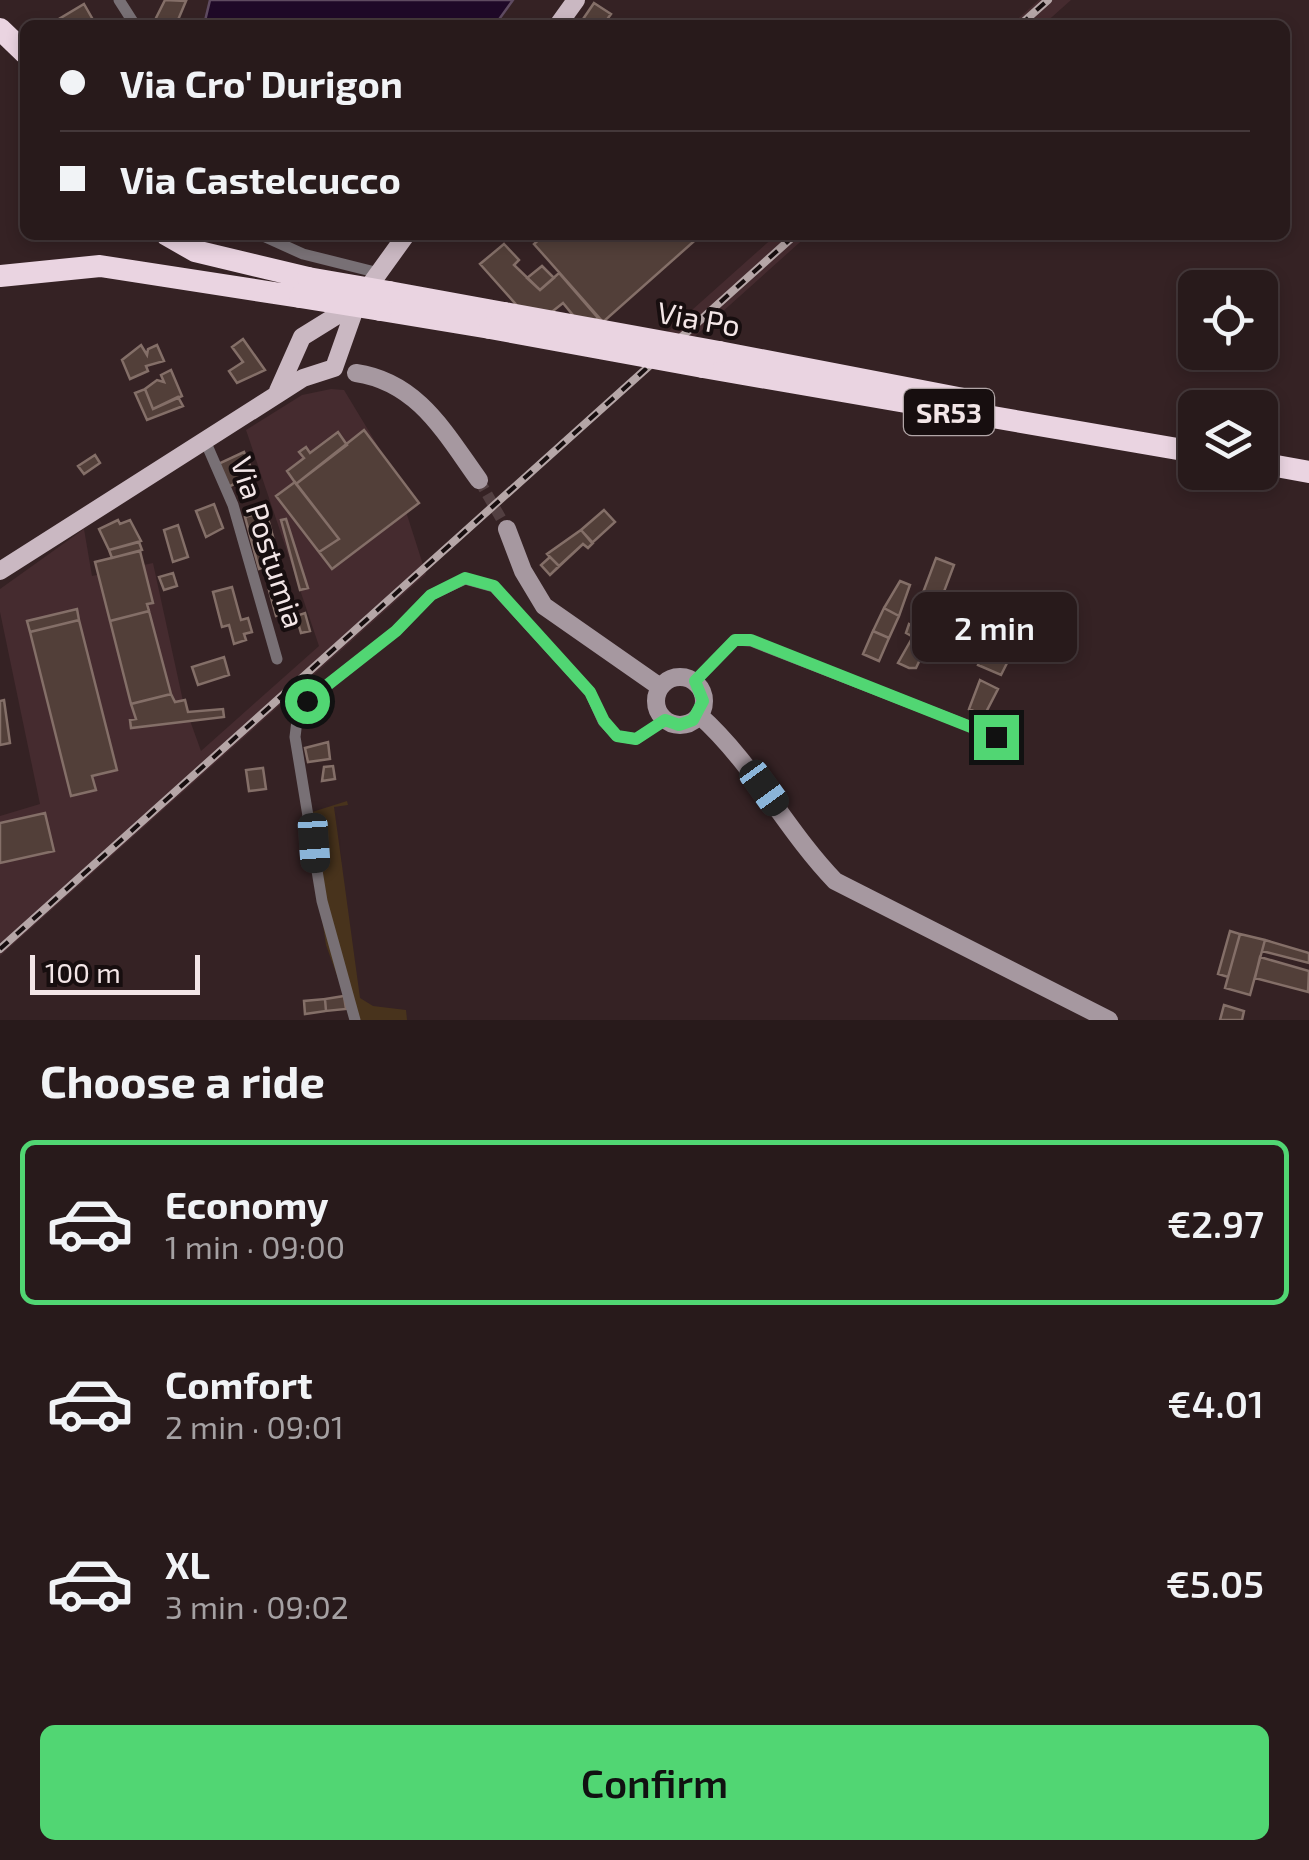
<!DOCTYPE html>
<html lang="en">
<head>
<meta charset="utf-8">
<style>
	:root { --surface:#281a1b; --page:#302324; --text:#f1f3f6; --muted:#a5a1a3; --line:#44383a; --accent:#51d673 }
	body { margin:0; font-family:"Exo 2",sans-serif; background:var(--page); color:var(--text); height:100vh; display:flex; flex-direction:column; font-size:38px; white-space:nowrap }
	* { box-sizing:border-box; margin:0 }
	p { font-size:32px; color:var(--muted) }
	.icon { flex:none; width:55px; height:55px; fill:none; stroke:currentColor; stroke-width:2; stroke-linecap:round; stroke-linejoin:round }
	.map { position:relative; height:1020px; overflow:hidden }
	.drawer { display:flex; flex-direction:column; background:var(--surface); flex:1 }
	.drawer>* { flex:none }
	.hud { position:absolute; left:20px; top:20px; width:1270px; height:220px; border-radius:15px; box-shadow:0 5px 15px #0003,0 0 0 2px var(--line); display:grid; align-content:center; height:220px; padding:0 40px; background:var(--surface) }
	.fabs { position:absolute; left:1178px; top:270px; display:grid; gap:20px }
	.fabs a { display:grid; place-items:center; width:100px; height:100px; border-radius:15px; background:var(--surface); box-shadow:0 5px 15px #0003,0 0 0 2px var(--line); font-size:50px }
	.scale { position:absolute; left:30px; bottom:25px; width:170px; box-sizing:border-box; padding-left:10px; border:5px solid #f3e6e7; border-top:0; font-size:28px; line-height:35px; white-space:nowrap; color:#f3e6e7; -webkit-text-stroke:8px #170e0f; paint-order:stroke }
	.end { position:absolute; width:45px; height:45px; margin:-22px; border:12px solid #51d673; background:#111; box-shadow:0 0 0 5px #111 }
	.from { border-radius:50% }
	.bubble { position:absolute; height:70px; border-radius:15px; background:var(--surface); box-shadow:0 5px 15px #0003,0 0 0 2px var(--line); font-size:32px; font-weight:600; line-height:70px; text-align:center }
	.car { position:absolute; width:30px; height:60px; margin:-30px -15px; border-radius:12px; box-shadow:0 0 8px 2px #0007; background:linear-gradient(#222 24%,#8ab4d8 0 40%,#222 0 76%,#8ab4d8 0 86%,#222 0) }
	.hud b { display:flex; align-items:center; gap:35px; height:95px; font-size:38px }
	.hud b+b { border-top:2px solid var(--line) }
	.hud i { width:25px; height:25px; background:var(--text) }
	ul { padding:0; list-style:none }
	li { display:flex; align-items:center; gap:30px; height:165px; margin:0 20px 15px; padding:0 20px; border:5px solid transparent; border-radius:15px }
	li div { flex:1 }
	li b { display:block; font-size:38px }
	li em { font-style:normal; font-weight:600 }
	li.current { border-color:var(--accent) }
	li>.icon { width:90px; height:90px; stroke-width:1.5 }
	h2 { padding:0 40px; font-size:45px; line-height:120px }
	.action { display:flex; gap:20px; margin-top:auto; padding:20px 40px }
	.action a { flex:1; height:115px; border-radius:15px; background:var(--accent); color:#111; font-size:40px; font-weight:600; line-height:115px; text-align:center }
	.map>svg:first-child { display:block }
	.built { fill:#452b2f }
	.green { fill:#48331c }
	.water { fill:#1f0928; stroke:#5f4b61; stroke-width:2.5 }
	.building { fill:#523f39; stroke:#846f68; stroke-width:2.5 }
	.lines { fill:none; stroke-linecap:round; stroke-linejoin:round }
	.street-tunnel { stroke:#523f41; stroke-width:11; stroke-dasharray:11 5.5; stroke-linecap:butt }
	.street { stroke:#787075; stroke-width:11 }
	.secondary { stroke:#a698a0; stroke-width:18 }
	.primary { stroke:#cab8c2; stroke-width:18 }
	.highway { stroke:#ead4e1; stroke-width:22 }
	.rail-casing { stroke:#b5a6a7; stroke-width:8 }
	.rail { stroke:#170e0f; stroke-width:4; stroke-dasharray:11; stroke-linecap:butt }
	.highway-bridge { stroke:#ead4e1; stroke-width:22 }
	.route { stroke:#51d673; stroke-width:12 }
	.labels { text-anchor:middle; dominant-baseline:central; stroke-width:8; stroke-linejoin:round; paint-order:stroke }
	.shield { fill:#170e0f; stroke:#b1a5a6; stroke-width:2.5 }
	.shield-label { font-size:28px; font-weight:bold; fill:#f3e6e7 }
	.street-label { font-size:30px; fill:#f3e6e7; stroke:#170e0f }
</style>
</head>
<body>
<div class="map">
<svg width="1309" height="1020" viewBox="0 0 1309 1020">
	<rect width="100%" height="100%" fill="#352224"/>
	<path class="built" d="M1039,0h32l-28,25h-32z
		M776,235h32l-116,104 -28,-4z
		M331,389l13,1 49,81 33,103 -426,382v-140l40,-12 -40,-192v-23l84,-60 8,47 61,-13 30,138 18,50 118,-105 -73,-216 56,-35z"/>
	<path class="green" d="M347,801l1,4 -14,2 26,191 13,8 33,4 1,10h-54l-27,-75 -20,-131z"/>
	<path class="water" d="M210,0h303l-18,25h-291z"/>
	<path class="building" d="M165,0l21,1 -8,19 -7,5 -17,-3z
		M594,3l17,11 -8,11 -22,-3z
		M84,4l12,21h-33l-4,-6z
		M544,235h157l-98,87 -69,-78z
		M504,244l15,16 -5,5 26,25 19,-17 39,45 -6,5 -15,-3 -14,-17 -15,12 -27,-5 -41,-46z
		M542,266l12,12 -14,12 -13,-12z
		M243,339l22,31 -28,13 -8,-12 14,-9 -11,-15z
		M141,345l6,10 1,-6 9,-4 7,16 -18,5 2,5 -18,8 -8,-19z
		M171,370l11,26 -29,13 -8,-20 12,-9 7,2 -3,-7z
		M145,389l8,20 25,-12 5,9 -36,14 -12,-27z
		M364,430l55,73 -87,66 -13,-17 20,-13 -43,-55z
		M338,432l9,13 -51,39 -9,-13 17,-13 -5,-6 7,-5 4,6z
		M244,452l10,23 -26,12 -10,-23z
		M95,455l5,8 -16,11 -6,-8z
		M295,482l44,57 -20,13 -43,-56z
		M214,504l9,24 -17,9 -10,-26z
		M604,510l11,12 -23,21 -11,-13z
		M266,511l14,52 -21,6 -14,-52z
		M286,519l22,69 -8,2 -19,-70z
		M118,520l2,4 10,-4 11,21 -32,9 -10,-21z
		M178,525l10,32 -15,5 -9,-32z
		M581,530l12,13 -5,5 -5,-4 -24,22 -12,-12z
		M581,530l12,13 -5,5 -5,-4 -33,31 -9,-10 9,-8 -3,-3z
		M139,542l3,8 -30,8 -3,-8z
		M140,551l13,52 -6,1 2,7 -39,10 -15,-59z
		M550,557l9,9 -9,9 -9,-10z
		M936,558l18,7 -15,40 -18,-7z
		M173,573l4,13 -13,4 -5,-13z
		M900,581l10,4 -11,31 -15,-8z
		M286,584l8,27 -18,5 -7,-26z
		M232,587l9,33 7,-2 4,14 -8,2 2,6 -12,4 -5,-19 -7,2 -9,-35z
		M884,608l15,8 -10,22 -16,-7z
		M77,609l2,11 -49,12 -3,-11z
		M149,611l22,83 -40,10 -21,-83z
		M923,612l28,11 -6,13 -12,-7 -7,15 -20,-11 3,-9 6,3z
		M305,613l5,18 -9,2 -5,-17z
		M79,620l38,150 -25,6 4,14 -25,6 -41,-164z
		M951,623l19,9 -10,21 -19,-9z
		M873,631l16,7 -10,23 -16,-7z
		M1051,633l14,7 -5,12 -15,-6z
		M911,640l15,7 -10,21h-7l-11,-5z
		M986,646l24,11 -9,18 -23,-10z
		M224,657l5,18 -31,10 -6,-18z
		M980,680l18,9 -14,27 -15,-7z
		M171,694l4,8 10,-2 3,12 35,-3 1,8 -93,11 -1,-8 6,-1 -5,-15z
		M4,700l6,43 -10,2v-44z
		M328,742l2,17 -22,3 -3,-14z
		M333,766l2,13 -13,2 2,-14z
		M263,768l3,21 -17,2 -3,-21z
		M45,813l9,38 -54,12v-40z
		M1230,931l10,3 -12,43 -10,-3z
		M1240,934l25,6 -15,55 -25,-7z
		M1265,940l44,13v10l-47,-12z
		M1260,957l49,14 -1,21 -53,-14z
		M344,996l2,13 -20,2 -1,-12z
		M325,999l1,12 -21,3 -1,-13z
		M1224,1005l20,6 -2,9h-22z"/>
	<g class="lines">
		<path class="street-tunnel" d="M479,480l28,49"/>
		<path class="street" d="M119,0l16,25
			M261,235l42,19 76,19
			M206,443l27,62 44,154
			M695,681l40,-41 16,1 246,96
			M355,1020l-33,-119 -27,-164 3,-25 9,-11 89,-70 35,-36 34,-16 29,8 96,105 13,29 14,15 19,3 29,-19"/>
		<path class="secondary" d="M356,373c62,9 89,60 123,107
			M507,529l16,42 21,35 116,81
			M656 701a24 24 0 1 1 48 0a24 24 0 1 1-48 0Z
			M699,715c54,48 86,114 136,166l274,139"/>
		<path class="primary" d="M558,25l18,-25
			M278,391l24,-54 50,-31
			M0,571l303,-193 31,-10 23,-65 49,-68"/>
		<path class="highway" d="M0,29l25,24
			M167,235l28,16 113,27
			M0,276l100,-10 200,31
			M389,292l115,21
			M381,310l109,18
			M719,352l260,50
			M703,367l492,85
			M1260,463l49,9"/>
		<defs>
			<path id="rail" d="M1020,25l28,-25
				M0,949l795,-714"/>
		</defs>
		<use href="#rail" class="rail-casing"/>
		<use href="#rail" class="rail"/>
		<path class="highway-bridge" d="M308,278l81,14
			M300,297l81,13
			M504,313l215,39
			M490,328l213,39"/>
	</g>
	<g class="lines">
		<path class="route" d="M307,701l89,-70 35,-36 34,-17 29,8 96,106 14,29 13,15 19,3 29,-19 14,5 14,-5 10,-19 -8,-20 40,-41h16l245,97"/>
	</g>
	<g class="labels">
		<rect class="shield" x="904" y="389" width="90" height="46" rx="8"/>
		<g class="shield-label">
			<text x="949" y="412">SR53</text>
		</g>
		<g class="street-label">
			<text transform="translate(699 318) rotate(10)">Via Po</text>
			<text transform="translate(269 542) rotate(72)">Via Postumia</text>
		</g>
	</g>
</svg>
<div class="fabs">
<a><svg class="icon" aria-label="locate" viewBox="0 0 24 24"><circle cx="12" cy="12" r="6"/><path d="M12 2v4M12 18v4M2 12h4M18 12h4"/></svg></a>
<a><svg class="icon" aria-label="layers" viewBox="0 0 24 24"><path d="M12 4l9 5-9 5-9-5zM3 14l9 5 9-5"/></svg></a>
</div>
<div class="scale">100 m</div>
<i class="end from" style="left:307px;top:701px"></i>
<i class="end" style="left:996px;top:737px"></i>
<div class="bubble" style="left:912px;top:592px;width:165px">2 min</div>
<i class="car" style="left:764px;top:788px;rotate:144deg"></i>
<i class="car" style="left:314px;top:843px;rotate:176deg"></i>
<div class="hud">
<b><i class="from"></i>Via Cro' Durigon</b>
<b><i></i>Via Castelcucco</b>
</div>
</div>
<section class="drawer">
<h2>Choose a ride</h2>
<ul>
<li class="current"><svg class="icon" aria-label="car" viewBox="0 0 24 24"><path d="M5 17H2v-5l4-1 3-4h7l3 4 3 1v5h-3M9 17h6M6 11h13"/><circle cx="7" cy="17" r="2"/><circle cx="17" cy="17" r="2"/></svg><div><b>Economy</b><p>1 min · 09:00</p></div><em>€2.97</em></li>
<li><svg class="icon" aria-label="car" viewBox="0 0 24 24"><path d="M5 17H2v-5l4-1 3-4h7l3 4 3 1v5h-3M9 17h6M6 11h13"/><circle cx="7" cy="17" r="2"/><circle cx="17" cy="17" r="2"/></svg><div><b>Comfort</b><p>2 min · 09:01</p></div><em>€4.01</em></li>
<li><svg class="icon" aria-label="car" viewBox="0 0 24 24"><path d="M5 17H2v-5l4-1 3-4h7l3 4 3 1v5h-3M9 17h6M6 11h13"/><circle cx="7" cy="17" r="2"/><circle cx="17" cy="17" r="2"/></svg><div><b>XL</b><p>3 min · 09:02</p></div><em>€5.05</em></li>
</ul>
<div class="action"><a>Confirm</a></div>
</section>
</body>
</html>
